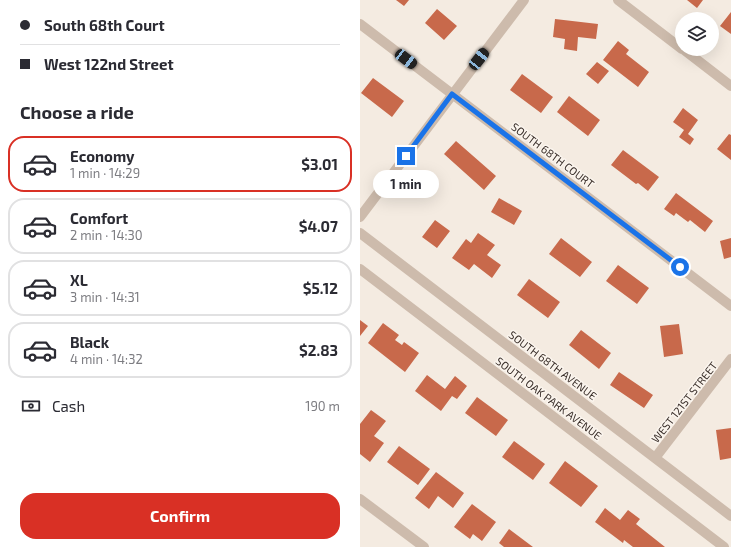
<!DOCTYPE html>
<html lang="en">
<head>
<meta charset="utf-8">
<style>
	:root { --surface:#fff; --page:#f7f7f7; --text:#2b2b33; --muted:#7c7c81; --line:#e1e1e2; --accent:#d93025 }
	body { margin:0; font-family:"Exo 2",sans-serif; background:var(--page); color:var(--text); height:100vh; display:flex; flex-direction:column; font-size:15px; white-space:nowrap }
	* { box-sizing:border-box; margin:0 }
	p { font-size:13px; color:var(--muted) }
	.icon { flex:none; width:22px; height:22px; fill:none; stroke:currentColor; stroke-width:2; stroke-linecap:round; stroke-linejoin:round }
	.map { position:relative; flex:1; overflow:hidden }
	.side { display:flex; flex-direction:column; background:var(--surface); width:360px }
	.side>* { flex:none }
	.banner { display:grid; align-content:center; height:88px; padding:0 20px; background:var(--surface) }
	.fabs { position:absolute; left:315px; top:12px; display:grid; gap:8px }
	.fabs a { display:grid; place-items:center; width:44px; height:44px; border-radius:50%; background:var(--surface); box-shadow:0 4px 16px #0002; font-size:20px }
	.end { position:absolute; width:18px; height:18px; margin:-9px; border:5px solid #1a73e8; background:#fff; box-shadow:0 0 0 2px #fff }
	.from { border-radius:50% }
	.bubble { position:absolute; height:28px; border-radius:14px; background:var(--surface); box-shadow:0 4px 16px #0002; font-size:13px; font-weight:700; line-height:28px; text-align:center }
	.car { position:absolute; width:12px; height:24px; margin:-12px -6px; border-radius:5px; box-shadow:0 0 3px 1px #0007; background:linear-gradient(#222 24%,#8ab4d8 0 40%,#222 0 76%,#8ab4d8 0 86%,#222 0) }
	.banner b { display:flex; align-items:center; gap:14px; height:38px; font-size:15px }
	.banner b+b { border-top:1px solid var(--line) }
	.banner i { width:10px; height:10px; background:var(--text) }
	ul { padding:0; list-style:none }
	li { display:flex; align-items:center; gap:12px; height:56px; margin:0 8px 6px; padding:0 12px; border:2px solid var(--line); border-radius:16px }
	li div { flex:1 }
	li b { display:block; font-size:15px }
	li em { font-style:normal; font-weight:700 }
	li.on { border-color:var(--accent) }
	li>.icon { width:36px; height:36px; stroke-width:1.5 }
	h2 { padding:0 20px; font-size:18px; line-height:48px }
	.pay { display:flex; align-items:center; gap:10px; height:44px; padding:0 20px; font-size:15px }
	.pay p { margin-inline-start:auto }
	.primary-button { display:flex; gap:8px; margin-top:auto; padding:8px 20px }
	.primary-button a { flex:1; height:46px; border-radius:16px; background:var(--accent); color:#fff; font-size:16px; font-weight:700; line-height:46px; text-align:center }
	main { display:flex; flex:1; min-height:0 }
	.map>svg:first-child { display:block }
	.building { fill:#c8694b }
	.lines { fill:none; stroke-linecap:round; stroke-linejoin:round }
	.minor { stroke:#cdbbac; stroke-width:10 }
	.route { stroke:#1a73e8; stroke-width:5 }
	.labels { text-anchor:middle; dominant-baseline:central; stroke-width:3; stroke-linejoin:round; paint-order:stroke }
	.street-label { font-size:11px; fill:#3b302b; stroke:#fbf5ee }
</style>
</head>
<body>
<main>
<section class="side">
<div class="banner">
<b><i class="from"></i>South 68th Court</b>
<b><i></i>West 122nd Street</b>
</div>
<h2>Choose a ride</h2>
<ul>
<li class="on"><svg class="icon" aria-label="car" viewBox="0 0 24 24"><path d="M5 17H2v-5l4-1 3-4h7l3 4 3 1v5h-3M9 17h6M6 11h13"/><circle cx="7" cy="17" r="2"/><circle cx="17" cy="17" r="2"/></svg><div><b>Economy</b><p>1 min · 14:29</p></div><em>$3.01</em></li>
<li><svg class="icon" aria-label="car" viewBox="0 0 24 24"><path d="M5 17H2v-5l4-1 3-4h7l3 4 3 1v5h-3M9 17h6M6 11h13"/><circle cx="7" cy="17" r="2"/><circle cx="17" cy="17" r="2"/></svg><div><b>Comfort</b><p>2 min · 14:30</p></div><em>$4.07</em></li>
<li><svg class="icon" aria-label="car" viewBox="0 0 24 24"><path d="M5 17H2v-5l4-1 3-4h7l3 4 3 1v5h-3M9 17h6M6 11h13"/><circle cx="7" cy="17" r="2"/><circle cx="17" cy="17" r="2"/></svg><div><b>XL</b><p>3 min · 14:31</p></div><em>$5.12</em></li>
<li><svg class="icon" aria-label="car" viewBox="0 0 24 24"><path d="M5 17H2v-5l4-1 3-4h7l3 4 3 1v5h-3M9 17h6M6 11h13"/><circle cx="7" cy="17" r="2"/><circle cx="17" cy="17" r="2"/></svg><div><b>Black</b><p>4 min · 14:32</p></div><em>$2.83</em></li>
</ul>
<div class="pay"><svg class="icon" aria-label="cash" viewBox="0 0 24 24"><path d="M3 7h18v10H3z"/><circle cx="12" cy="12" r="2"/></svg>Cash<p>190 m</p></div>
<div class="primary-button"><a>Confirm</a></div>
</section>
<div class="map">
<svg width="371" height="547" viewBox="0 0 371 547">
	<rect width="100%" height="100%" fill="#f4ebe1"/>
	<path class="building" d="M36,0h13l-5,6z
		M327,0h16l-6,8z
		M77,9l20,17 -13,14 -19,-17z
		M371,12v22l-11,-8z
		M195,19l43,5 -2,15 -18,-2 -1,14 -13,-2 1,-10 -12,-2z
		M258,41l11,9 -3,4 23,18 -11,15 -35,-27z
		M237,62l12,9 -11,13 -12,-10z
		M162,74l31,23 -12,16 -31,-23z
		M13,78l31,23 -12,16 -31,-24z
		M209,96l31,24 -12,16 -31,-24z
		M323,108l15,12 -10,14 6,5 -4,6 -11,-8 5,-7 -11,-8z
		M369,134l2,1v25l-14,-11z
		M96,141l40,35 -12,14 -40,-36z
		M263,150l36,27 -11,14 -10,-8 -2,1 -25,-19z
		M316,193l37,28 -8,11 -15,-12 -2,2 -12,-9 -2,3 -10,-7z
		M139,198l23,13 -8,14 -23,-13z
		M75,220l15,11 -13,17 -15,-11z
		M118,233l17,12 -8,10 14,10 -9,13 -18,-14 -5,6 -17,-12 14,-19 5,4z
		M201,238l31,24 -12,15 -31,-23z
		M371,238v19l-7,2 -4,-18z
		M258,265l31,23 -12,16 -31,-23z
		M169,279l31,23 -12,16 -31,-23z
		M0,320l8,6 -8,10z
		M23,323l16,12 -4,5 7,5 2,-3 15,11 -14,19 -37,-29z
		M319,324l4,30 -19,3 -4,-31z
		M221,330l30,23 -12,16 -30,-24z
		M259,372l34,23 -9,13 -34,-23z
		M67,375l18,14 10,-13 12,10 -10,13 -5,-3 -11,15 -26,-20z
		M117,397l31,23 -12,16 -31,-23z
		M11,410l15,11 -12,15 10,7 -14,19 -10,-8v-30z
		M371,428v30l-11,2 -4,-30z
		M154,441l31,23 -12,16 -31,-23z
		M39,446l31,23 -12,16 -31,-23z
		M205,461l33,25 -17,21 -32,-24z
		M76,472l28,21 -11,15 -15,-12 -9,13 -14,-11z
		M112,504l24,18 -14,19 -9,-7 -3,5 -16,-12z
		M245,508l15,12 8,-10 12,9 -4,5 29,23h-32l-9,-7 -1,3 -28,-21z
		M149,529l24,18h-29l-5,-4z"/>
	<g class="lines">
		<path class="minor" d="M258,0l64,49
			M0,24l371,282
			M323,49l48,37
			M0,217l164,-217
			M0,233l371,283
			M0,269l364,278
			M295,458l76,-99
			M0,499l64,48"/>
	</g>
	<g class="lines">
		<path class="route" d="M46,156l46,-62 228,173"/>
	</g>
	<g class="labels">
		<g class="street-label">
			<text transform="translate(193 155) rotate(37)">SOUTH 68TH COURT</text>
			<text transform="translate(193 365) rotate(37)">SOUTH 68TH AVENUE</text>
			<text transform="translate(189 398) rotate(37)">SOUTH OAK PARK AVENUE</text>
			<text transform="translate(324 402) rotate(-52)">WEST 121ST STREET</text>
		</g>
	</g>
</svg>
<div class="fabs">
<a><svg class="icon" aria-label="layers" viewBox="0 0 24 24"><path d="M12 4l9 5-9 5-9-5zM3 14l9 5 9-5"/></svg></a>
</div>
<i class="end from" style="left:320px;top:267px"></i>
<i class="end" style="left:46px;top:156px"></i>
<div class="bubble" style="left:13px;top:170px;width:66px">1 min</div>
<i class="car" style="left:46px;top:59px;rotate:127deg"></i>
<i class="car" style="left:119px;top:59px;rotate:38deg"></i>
</div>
</main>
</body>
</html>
